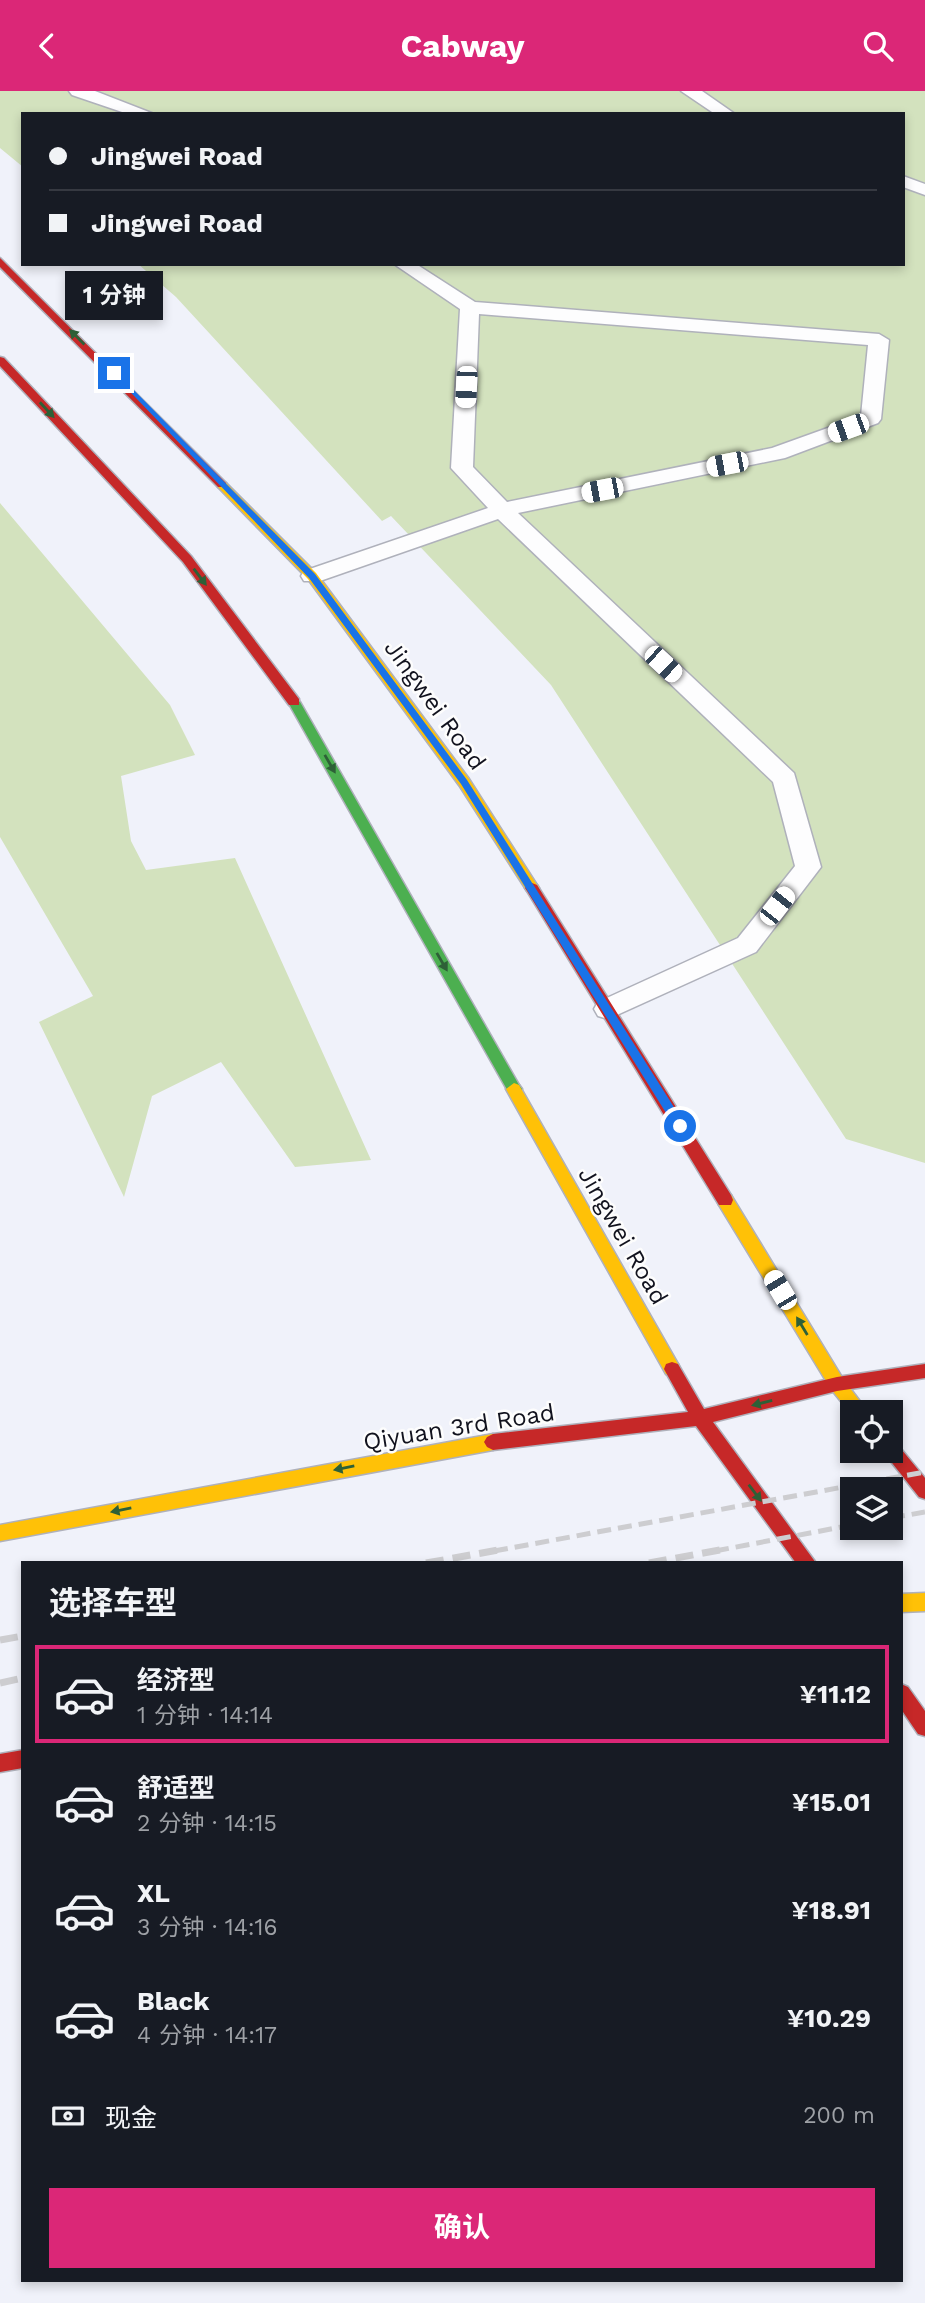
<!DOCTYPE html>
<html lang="zh">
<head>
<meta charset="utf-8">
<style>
	:root { --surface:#171b24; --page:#242831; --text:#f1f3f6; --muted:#9ea1a6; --line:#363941; --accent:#db2777 }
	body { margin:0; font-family:"Work Sans","Noto Sans SC",sans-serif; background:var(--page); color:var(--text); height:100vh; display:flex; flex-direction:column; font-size:26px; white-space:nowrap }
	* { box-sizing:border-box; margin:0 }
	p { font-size:23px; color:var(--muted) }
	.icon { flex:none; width:38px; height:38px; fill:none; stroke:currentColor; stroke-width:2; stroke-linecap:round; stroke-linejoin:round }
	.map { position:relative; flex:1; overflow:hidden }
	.drawer { position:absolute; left:21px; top:1470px; width:882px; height:721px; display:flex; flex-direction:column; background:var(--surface); border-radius:0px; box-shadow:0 4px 10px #0003 }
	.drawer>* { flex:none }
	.banner { position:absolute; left:21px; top:21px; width:884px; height:154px; border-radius:0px; box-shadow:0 4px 10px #0003; display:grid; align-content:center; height:154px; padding:0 28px; background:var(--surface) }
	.buttons { position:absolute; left:840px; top:1309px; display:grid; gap:14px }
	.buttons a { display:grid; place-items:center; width:63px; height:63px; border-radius:0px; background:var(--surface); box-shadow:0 4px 10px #0003; font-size:35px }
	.end { position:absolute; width:32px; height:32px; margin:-16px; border:9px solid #1a73e8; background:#fff; box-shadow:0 0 0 4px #fff }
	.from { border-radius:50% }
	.bubble { position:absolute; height:49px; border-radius:0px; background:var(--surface); box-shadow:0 4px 10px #0003; font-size:23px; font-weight:700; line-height:49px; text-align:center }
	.car { position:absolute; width:21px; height:42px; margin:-21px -10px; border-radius:9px; box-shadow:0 0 5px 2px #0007; background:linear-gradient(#fff 24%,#345 0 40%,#fff 0 76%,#345 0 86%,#fff 0) }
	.banner b { display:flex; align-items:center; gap:24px; height:66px; font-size:26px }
	.banner b+b { border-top:2px solid var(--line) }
	.banner i { width:18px; height:18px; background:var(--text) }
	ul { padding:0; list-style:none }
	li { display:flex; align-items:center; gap:21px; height:98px; margin:0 14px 10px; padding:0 14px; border:4px solid transparent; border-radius:0px }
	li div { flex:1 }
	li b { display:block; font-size:26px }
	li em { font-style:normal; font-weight:700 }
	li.active { border-color:var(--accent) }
	li>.icon { width:63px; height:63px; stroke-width:1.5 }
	h2 { padding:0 28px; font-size:32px; line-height:84px }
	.pay { display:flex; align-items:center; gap:18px; height:77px; padding:0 28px; font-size:26px }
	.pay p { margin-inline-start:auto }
	.button { display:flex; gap:14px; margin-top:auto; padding:14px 28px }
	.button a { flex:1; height:80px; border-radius:0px; background:var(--accent); color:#fff; font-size:28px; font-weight:700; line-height:80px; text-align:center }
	header { display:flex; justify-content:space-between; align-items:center; height:91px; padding:0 28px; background:var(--accent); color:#fff; font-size:32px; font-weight:700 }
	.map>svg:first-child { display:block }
	.green { fill:#d3e2be }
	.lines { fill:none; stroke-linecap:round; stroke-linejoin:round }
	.lane-casing { stroke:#afb1bb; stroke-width:3 }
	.fast-casing { stroke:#afb1bb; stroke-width:3 }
	.slow-casing { stroke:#afb1bb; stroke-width:3 }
	.jam-casing { stroke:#afb1bb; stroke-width:3 }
	.lane { fill:#fdfdfe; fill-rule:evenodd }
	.fast { fill:#4caf50; fill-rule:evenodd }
	.slow { fill:#ffc107; fill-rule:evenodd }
	.jam { fill:#c62828; fill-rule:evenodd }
	.rail-far1 { stroke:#cdcdd0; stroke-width:5; stroke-dasharray:14 7; stroke-linecap:butt }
	.rail { stroke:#cdcdd0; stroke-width:7; stroke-dasharray:18 9; stroke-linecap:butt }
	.oneway { fill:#2e6037 }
	.route { fill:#1a73e8 }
	.labels { text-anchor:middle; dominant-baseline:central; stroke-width:5; stroke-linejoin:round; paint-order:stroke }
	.street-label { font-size:24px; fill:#11121e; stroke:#fdfdfd }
</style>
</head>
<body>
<header><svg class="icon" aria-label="back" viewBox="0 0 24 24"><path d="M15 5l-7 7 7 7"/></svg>Cabway<svg class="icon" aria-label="search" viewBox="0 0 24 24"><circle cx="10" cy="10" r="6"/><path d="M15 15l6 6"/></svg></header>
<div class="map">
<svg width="925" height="2212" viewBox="0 0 925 2212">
	<rect width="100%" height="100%" fill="#f0f2fa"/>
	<path class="green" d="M0,0h925v1072l-79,-24 -295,-454 -160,-169 -9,5 -206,-224 -38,-33h765v-150h-880v53l-23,-19z
		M0,412l170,202 25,50 -74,21 10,65 15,29 89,-12 136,302 -76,7 -74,-105 -69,34 -28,101 -85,-175 54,-26 -93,-159z"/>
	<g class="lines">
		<defs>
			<path id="lane" d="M69,0h26l59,23h-26l-56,-19z
				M681,0h21l33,23h-20z
				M903,85l22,8v11l-22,-8z
				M394,173h22l59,38 404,32 10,6 -8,79 -3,4 -93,35 -267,55 276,260 27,94 -65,85 -148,67 -10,-3 -4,-7 4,-7 140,-64 57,-72 -22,-84 -275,-263 -178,62h-16l-3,-5 3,-5 184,-63 -37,-40 9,-159zM479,223l389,31 -7,71 -89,32 -265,54 -34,-35z"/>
			<path id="fast" d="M294,607l6,4 219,383 3,4 -3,4h-10l-221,-391z"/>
			<path id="slow" d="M222,391l4,1 90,90 153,206 68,106 2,3 -2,3h-10l-68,-106 -151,-206 -90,-92v-4z
				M514,992l5,2 159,279 2,5 -2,5 -6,2 -6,-2 -160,-285z
				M725,1103l6,1 112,184 25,33h-16v3l-21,-26 -112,-184 -2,-5 2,-5z
				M493,1343l6,3 3,5 -3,5 -6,3 -493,91v-16z
				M925,1502v18l-24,1v-18z"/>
			<path id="jam" d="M0,167l226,225v4h-8l-218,-220z
				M0,266l4,1 187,198 108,143v6h-10l-106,-143 -183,-196z
				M532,792l5,2 194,310 2,5 -2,5h-12l-192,-314 -2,-3 2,-3z
				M672,1271l6,2 26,45 133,-32 88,-13v14l-88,13 -124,31 103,141h-20l-100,-137 -203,24 -6,-3 -3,-5 3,-5 6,-3 195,-22 -24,-43 2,-5z
				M891,1350l6,3 28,34v21l-6,-2 -34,-43 -2,-3h8z
				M901,1593l7,3 17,24v25l-7,-2 -17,-25z
				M23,1659v18l-23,4v-18z"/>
		</defs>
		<use href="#lane" class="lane-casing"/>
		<use href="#fast" class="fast-casing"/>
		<use href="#slow" class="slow-casing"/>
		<use href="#jam" class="jam-casing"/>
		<use href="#lane" class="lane"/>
		<use href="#fast" class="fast"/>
		<use href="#slow" class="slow"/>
		<use href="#jam" class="jam"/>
		<path class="rail-far1" d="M891,1427l34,-6
			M494,1460l431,-79
			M715,1460l137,-26"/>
		<path class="rail" d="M426,1472l78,-14
			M649,1472l76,-14
			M0,1549l23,-4
			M0,1592l23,-5"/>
	</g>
	<defs><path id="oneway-solid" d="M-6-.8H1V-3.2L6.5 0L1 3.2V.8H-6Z" transform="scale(1.75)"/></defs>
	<g class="oneway">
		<use href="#oneway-solid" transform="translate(77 246) rotate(-135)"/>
		<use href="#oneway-solid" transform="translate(47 319) rotate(47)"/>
		<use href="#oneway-solid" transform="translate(200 486) rotate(53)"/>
		<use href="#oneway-solid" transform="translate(330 673) rotate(60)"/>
		<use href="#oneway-solid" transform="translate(442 871) rotate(60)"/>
		<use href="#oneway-solid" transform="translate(802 1235) rotate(-121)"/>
		<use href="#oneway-solid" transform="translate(762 1312) rotate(166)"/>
		<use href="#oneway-solid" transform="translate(344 1377) rotate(169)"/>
		<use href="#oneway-solid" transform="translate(755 1402) rotate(53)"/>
		<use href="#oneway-solid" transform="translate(121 1419) rotate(169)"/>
	</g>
	<path class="route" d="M111,281h5l199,202 152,206 217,343v6h-8l-215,-345 -152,-206z"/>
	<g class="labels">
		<g class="street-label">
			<text transform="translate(435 614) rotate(54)">Jingwei Road</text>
			<text transform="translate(623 1145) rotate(60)">Jingwei Road</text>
			<text transform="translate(459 1336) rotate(-9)">Qiyuan 3rd Road</text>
		</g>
	</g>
</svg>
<div class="buttons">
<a><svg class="icon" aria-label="locate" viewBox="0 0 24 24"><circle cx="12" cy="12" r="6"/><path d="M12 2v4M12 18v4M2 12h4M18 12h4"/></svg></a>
<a><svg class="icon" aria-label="layers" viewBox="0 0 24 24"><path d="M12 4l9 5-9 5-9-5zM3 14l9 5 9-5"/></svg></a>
</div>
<i class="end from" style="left:680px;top:1035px"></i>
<i class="end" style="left:114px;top:282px"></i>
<div class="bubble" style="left:65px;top:180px;width:98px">1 分钟</div>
<i class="car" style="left:466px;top:296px;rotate:183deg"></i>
<i class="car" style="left:848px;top:337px;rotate:250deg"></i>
<i class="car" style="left:727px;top:373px;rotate:259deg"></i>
<i class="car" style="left:602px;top:399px;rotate:259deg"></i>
<i class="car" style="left:663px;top:573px;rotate:133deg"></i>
<i class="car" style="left:777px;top:815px;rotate:38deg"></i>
<i class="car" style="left:780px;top:1199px;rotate:329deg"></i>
<div class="banner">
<b><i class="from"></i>Jingwei Road</b>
<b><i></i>Jingwei Road</b>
</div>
<section class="drawer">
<h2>选择车型</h2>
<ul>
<li class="active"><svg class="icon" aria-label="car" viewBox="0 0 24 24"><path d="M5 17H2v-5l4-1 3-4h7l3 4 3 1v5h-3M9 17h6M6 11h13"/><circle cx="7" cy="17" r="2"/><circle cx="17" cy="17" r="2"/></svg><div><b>经济型</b><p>1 分钟 · 14:14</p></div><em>¥11.12</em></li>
<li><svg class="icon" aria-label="car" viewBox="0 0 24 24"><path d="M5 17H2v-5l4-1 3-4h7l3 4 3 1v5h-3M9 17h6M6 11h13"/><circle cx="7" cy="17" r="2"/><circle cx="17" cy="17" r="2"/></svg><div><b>舒适型</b><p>2 分钟 · 14:15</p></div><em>¥15.01</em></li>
<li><svg class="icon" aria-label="car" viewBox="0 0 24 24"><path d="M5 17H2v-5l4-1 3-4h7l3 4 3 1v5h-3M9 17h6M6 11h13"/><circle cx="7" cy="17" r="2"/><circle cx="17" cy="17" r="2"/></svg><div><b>XL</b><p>3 分钟 · 14:16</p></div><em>¥18.91</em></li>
<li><svg class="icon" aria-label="car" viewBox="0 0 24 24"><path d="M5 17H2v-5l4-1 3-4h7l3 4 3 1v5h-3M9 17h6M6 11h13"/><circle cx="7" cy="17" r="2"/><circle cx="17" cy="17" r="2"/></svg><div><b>Black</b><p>4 分钟 · 14:17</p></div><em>¥10.29</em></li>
</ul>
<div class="pay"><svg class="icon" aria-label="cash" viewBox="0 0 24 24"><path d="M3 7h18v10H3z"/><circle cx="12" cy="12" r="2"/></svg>现金<p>200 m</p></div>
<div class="button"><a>确认</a></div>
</section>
</div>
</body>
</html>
